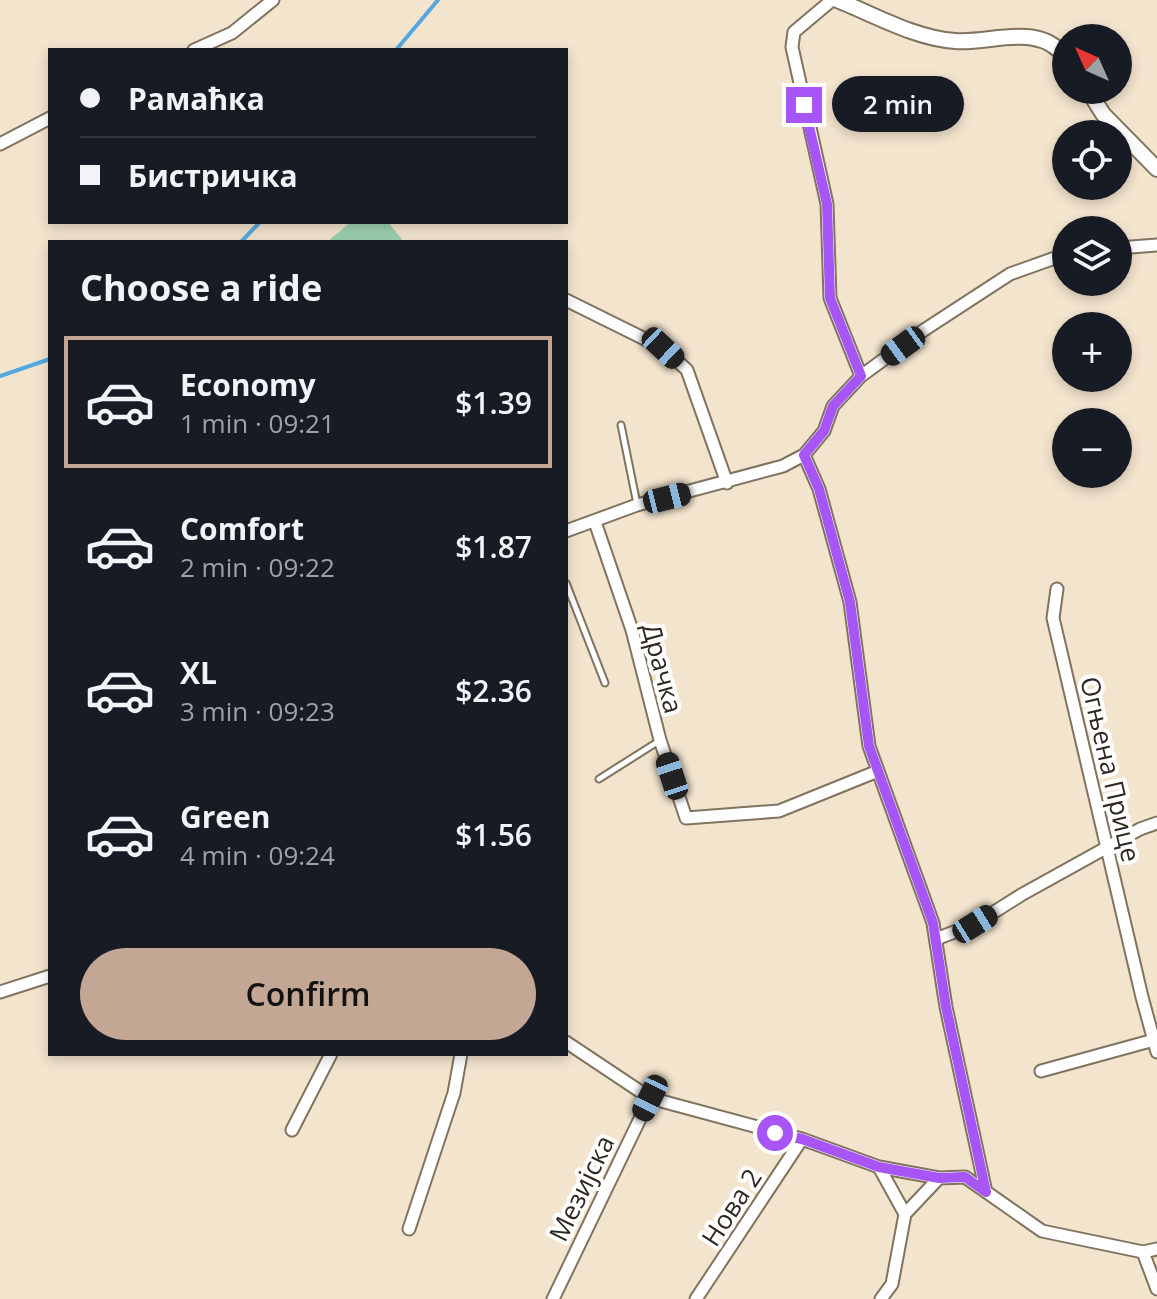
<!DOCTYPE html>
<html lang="en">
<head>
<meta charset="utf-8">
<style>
	:root { --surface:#171b24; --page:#20242c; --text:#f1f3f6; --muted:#9ea1a6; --line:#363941; --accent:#c4a695 }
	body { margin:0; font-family:"Open Sans",sans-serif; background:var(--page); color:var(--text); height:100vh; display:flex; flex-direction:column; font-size:30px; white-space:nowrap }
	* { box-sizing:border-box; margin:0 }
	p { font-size:26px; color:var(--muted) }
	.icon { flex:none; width:44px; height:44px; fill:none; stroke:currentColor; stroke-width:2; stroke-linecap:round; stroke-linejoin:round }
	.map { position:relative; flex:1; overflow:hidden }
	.details { position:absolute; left:48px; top:240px; width:520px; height:816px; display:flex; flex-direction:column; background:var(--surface); border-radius:0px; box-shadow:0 4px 12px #0003 }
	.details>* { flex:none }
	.top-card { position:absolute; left:48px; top:48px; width:520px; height:176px; border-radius:0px; box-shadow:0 4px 12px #0003; display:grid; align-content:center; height:176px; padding:0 32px; background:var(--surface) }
	.needle { width:52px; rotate:315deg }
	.fabs { position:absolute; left:1052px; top:24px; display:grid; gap:16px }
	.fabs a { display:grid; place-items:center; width:80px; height:80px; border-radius:50%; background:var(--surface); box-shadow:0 4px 12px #0003; font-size:40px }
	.end { position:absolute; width:36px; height:36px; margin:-18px; border:10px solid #a855f7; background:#fff; box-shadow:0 0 0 4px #fff }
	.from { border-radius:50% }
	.bubble { position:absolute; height:56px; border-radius:28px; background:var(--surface); box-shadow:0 4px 12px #0003; font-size:26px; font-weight:600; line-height:56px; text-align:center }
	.car { position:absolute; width:24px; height:48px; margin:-24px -12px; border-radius:10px; box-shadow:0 0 6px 2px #0007; background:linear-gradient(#222 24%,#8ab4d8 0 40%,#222 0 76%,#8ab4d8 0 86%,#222 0) }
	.top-card b { display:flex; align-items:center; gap:28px; height:76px; font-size:30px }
	.top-card b+b { border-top:2px solid var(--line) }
	.top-card i { width:20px; height:20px; background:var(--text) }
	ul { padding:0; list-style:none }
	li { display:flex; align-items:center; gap:24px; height:132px; margin:0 16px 12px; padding:0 16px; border:4px solid transparent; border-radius:0px }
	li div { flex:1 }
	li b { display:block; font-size:30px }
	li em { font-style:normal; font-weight:600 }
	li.on { border-color:var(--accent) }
	li>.icon { width:72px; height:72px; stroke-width:1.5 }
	h2 { padding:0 32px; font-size:36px; line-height:96px }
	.cta { display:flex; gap:16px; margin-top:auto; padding:16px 32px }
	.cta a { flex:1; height:92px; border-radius:48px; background:var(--accent); color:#111; font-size:32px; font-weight:600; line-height:92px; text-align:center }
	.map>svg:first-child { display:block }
	.garden { fill:#9cd1ae }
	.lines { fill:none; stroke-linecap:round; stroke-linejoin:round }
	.stream { stroke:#55a8dd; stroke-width:4 }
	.service-casing { stroke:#80735f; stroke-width:9 }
	.minor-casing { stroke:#80735f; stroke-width:15 }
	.tertiary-casing { stroke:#80735f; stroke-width:18 }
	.service { stroke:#fff; stroke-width:5 }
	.minor { stroke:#fff; stroke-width:11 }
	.tertiary { stroke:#fff; stroke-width:14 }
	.route { stroke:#a855f7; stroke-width:10 }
	.labels { text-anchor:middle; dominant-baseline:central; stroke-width:8; stroke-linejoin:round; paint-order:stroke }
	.street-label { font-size:26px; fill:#2e2820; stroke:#fff }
</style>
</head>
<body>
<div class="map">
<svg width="1157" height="1299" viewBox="0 0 1157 1299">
	<rect width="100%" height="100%" fill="#f3e4ce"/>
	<path class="garden" d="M351,222h37l16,20h-77z"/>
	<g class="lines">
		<path class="stream" d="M396,50l42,-50
			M241,242l19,-20
			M0,376l50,-17"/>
		<defs>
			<path id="service" d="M621,425l16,79
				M566,583l39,100
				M599,779l60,-38"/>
			<path id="minor" d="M832,0l-38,32 -2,15 35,157 3,94 31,78
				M194,50l38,-17 41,-33
				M0,144l50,-26
				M1118,248l39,-3
				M566,300l97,48 24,22 40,113
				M804,455l15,34 31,113 19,144 64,177 13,84 40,185
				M595,522l37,108 28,110 26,78 93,-7 99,-40
				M566,531l71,-26 146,-39 21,-11 20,-24 9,-25 28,-30 63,-46 86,-56 56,-20
				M1057,589l-4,29 89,379 15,55
				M936,939l39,-15 46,-29 119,-66 17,-6
				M0,992l50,-16
				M566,1042l84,56 152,41 77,28 60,11 26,-1 77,54 101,21 14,-3
				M1041,1071l113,-31
				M292,1130l39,-76
				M879,1167l26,47
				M409,1229l45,-136 7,-39
				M1143,1252l14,37
				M553,1299l97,-201
				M696,1299l106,-160
				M881,1299l11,-15 13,-70 34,-36"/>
			<path id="tertiary" d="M837,0c38,15 77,38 118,41 37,3 84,-20 111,17
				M1088,90l15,24 54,55"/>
		</defs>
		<use href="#service" class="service-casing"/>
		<use href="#minor" class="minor-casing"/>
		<use href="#tertiary" class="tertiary-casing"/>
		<use href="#service" class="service"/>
		<use href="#minor" class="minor"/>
		<use href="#tertiary" class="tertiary"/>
	</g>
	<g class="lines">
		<path class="route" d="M775,1133l27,6 77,28 60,11 26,-1 21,15 -40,-185 -13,-84 -64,-177 -19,-144 -31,-113 -15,-34 20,-24 9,-25 28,-30 -31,-78 -3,-94 -23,-99"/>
	</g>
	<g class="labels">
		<g class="street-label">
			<text transform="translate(663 668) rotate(75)">Драчка</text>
			<text transform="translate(1111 769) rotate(77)">Огњена Прице</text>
			<text transform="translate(581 1188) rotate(-64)">Мезијска</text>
			<text transform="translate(731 1207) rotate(-57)">Нова 2</text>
		</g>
	</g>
</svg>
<div class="fabs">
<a><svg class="needle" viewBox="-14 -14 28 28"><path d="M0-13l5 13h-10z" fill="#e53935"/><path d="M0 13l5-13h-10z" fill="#9ea1a6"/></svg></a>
<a><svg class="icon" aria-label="locate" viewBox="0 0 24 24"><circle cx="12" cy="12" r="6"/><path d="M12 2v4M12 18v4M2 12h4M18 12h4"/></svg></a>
<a><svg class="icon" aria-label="layers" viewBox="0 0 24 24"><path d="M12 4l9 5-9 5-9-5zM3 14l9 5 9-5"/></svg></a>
<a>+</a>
<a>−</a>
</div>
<i class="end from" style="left:775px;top:1133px"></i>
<i class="end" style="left:804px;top:105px"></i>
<div class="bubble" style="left:832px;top:76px;width:132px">2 min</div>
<i class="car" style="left:903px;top:346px;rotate:234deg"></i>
<i class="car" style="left:663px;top:348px;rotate:133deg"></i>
<i class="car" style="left:667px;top:498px;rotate:76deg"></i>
<i class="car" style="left:672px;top:776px;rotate:342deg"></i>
<i class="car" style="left:975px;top:924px;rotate:58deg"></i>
<i class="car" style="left:650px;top:1098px;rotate:206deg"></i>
<div class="top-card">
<b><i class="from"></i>Рамаћка</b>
<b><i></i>Бистричка</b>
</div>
<section class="details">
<h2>Choose a ride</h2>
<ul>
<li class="on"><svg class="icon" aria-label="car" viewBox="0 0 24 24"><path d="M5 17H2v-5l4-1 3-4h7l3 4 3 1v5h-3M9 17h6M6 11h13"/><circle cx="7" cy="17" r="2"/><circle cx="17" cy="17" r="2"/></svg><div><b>Economy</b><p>1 min · 09:21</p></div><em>$1.39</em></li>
<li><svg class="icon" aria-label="car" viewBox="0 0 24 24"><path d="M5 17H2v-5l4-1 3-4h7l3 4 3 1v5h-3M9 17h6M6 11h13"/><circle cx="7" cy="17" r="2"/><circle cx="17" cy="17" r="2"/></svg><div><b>Comfort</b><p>2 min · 09:22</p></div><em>$1.87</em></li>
<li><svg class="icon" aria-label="car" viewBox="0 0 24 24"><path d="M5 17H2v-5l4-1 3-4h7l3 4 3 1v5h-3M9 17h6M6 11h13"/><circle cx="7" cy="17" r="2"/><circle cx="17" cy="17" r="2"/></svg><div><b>XL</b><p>3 min · 09:23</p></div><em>$2.36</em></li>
<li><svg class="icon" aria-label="car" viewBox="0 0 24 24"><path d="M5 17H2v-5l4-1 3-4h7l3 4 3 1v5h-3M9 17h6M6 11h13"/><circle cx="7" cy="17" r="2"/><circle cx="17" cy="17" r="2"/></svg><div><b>Green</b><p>4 min · 09:24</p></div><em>$1.56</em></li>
</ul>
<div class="cta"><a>Confirm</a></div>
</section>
</div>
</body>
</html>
